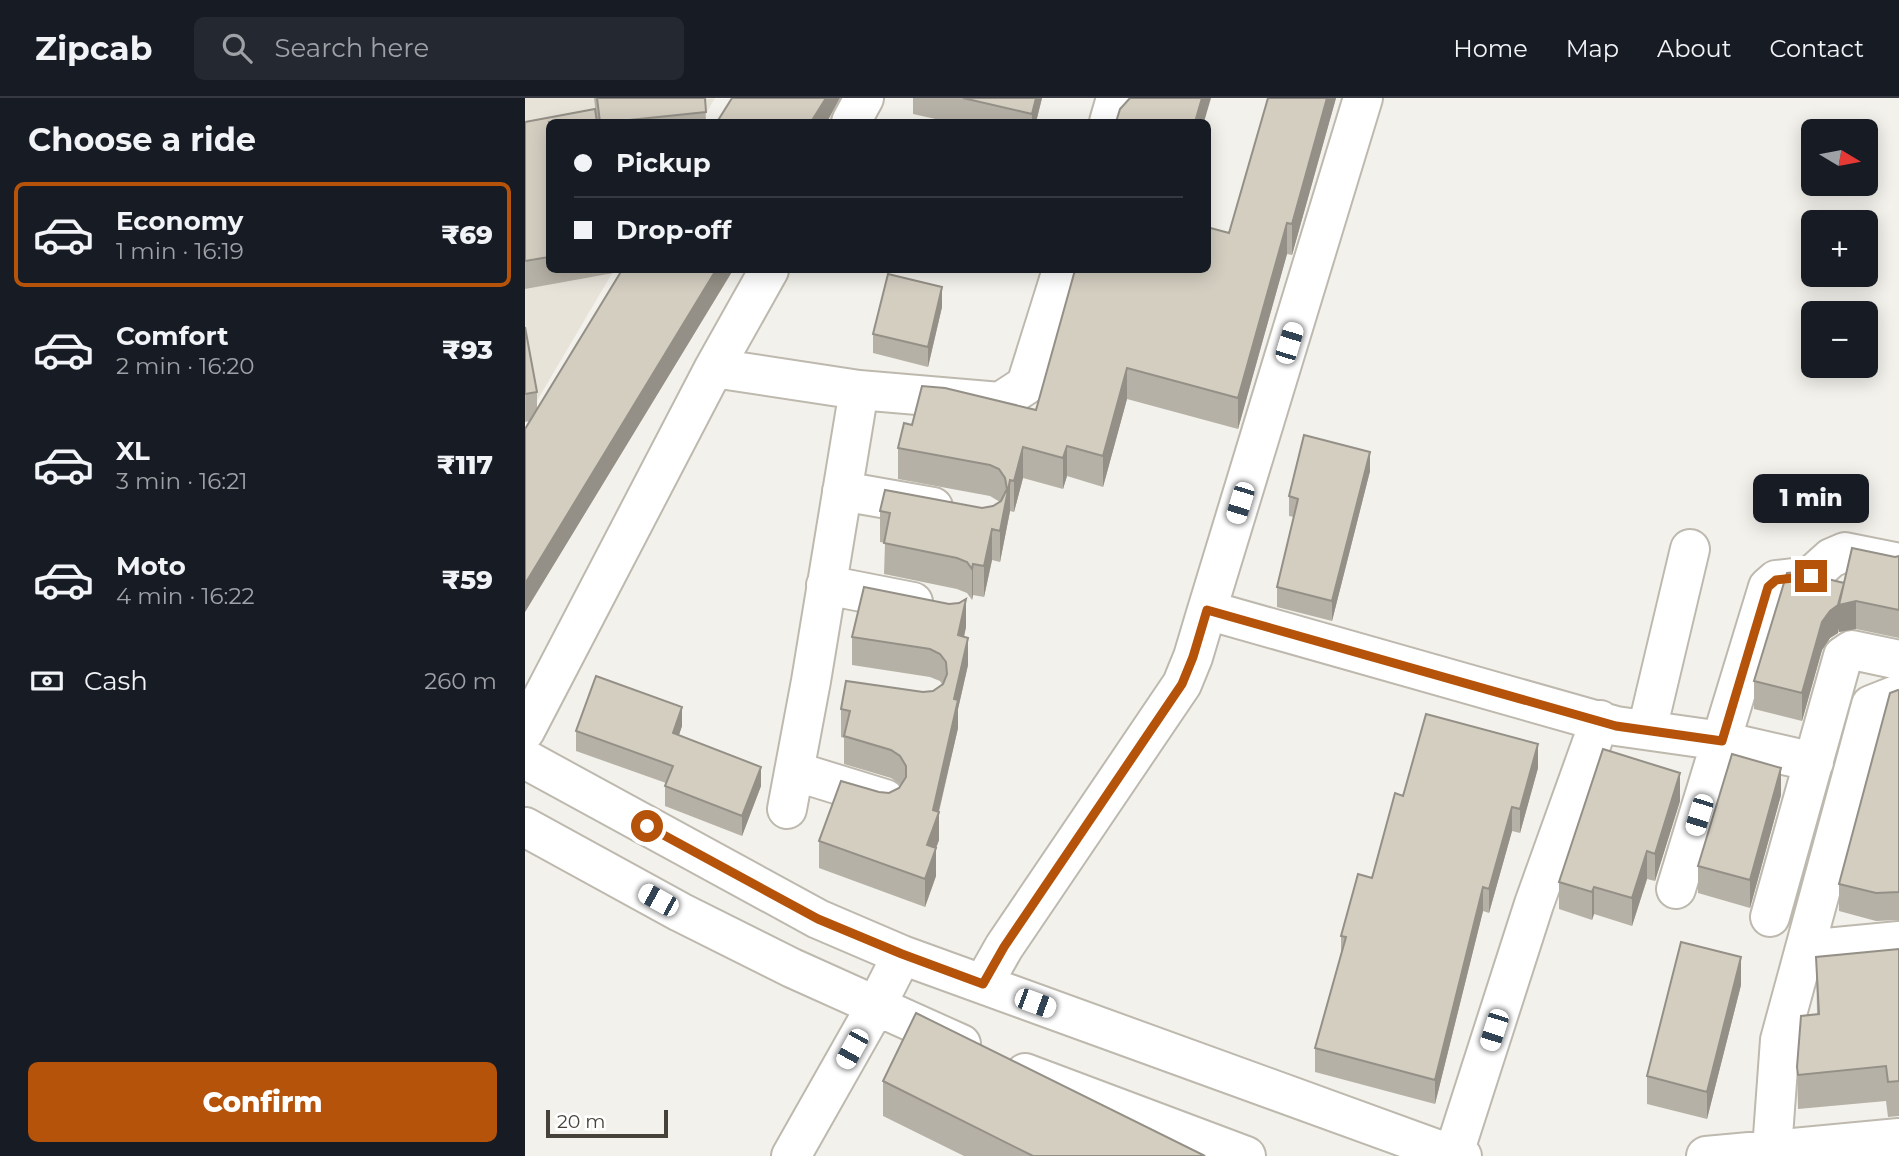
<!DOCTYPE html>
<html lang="en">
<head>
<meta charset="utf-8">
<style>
	:root { --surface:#171b24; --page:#242831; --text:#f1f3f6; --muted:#9ea1a6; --line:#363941; --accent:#b45309 }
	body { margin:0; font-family:Montserrat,sans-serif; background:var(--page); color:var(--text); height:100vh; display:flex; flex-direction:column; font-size:26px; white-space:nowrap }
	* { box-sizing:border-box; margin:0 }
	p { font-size:23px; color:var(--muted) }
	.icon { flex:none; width:38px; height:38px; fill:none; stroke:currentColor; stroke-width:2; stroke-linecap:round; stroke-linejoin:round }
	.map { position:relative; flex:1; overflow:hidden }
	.side { display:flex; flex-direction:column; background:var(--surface); width:525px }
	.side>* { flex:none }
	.hud { position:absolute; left:21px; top:21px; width:665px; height:154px; border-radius:10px; box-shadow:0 4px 18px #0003; display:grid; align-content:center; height:154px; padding:0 28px; background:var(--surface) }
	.needle { width:46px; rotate:100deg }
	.controls { position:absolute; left:1276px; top:21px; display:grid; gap:14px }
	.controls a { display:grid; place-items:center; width:77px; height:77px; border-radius:10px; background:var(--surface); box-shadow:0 4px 18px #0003; font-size:35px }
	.scale { position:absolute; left:21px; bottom:18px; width:122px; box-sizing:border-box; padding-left:7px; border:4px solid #474239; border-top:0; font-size:19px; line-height:24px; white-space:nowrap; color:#474239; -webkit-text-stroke:5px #fff; paint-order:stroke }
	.end { position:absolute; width:32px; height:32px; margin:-16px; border:9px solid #b45309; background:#fff; box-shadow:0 0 0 4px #fff }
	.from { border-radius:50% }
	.bubble { position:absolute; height:49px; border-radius:10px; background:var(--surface); box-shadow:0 4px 18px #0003; font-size:23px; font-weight:800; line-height:49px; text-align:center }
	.car { position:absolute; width:21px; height:42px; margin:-21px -10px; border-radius:9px; box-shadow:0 0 5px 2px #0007; background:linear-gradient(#fff 24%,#345 0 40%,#fff 0 76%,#345 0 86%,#fff 0) }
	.hud b { display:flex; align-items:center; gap:24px; height:66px; font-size:26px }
	.hud b+b { border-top:2px solid var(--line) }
	.hud i { width:18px; height:18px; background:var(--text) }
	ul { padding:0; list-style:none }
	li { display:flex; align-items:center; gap:21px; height:105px; margin:0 14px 10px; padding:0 14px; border:4px solid transparent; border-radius:10px }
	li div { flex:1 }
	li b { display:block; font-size:26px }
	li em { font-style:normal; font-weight:800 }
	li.current { border-color:var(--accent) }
	li>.icon { width:63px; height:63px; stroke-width:1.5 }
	h2 { padding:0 28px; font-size:32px; line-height:84px }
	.pay { display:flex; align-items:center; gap:18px; height:77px; padding:0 28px; font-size:26px }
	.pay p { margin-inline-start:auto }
	.button { display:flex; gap:14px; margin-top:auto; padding:14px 28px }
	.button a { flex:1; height:80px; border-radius:10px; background:var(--accent); color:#fff; font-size:28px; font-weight:800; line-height:80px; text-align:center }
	header { display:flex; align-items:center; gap:42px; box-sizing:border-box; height:98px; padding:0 35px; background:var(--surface); border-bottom:2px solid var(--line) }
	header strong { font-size:33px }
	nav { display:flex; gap:38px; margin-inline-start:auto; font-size:24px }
	.search { width:490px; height:63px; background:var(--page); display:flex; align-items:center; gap:18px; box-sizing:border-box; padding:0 24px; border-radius:10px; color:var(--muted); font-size:26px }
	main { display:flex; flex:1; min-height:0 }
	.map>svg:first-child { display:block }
	.residential { fill:#e7e3d9 }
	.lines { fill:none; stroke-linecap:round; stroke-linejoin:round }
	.minor-casing { stroke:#beb9ae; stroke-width:42 }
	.minor { stroke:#fff; stroke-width:38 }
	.wall { fill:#b6b1a6 }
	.shaded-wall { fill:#949087 }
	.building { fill:#d4cec1; stroke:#949087; stroke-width:2 }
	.route { stroke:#b45309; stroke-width:9 }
</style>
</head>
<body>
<header>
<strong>Zipcab</strong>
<div class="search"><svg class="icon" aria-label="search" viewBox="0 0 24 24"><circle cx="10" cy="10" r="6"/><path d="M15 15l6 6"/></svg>Search here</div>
<nav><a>Home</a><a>Map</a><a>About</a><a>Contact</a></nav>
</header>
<main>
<section class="side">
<h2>Choose a ride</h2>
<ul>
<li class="current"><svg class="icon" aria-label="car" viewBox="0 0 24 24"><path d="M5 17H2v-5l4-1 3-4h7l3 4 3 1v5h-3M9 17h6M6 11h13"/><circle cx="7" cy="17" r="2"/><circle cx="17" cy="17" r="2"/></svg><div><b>Economy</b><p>1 min · 16:19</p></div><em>₹69</em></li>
<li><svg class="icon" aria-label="car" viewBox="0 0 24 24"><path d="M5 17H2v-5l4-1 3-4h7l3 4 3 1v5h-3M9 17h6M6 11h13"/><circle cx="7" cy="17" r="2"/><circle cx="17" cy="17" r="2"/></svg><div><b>Comfort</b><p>2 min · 16:20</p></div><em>₹93</em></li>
<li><svg class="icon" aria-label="car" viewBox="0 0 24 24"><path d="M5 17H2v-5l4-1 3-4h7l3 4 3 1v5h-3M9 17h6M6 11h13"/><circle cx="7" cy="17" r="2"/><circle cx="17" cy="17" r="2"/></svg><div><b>XL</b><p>3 min · 16:21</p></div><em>₹117</em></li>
<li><svg class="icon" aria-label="car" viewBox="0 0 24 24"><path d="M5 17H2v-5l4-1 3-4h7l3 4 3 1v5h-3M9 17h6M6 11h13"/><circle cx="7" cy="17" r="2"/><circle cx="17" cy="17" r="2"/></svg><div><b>Moto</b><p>4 min · 16:22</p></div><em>₹59</em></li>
</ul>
<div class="pay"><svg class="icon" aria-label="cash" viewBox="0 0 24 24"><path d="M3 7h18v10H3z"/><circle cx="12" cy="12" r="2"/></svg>Cash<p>260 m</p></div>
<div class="button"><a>Confirm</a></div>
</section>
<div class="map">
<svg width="1374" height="1058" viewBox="0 0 1374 1058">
	<rect width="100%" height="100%" fill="#f3f1eb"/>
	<path class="residential" d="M0,0h190l-14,24h-152v148h65l-89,151z"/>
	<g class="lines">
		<defs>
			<path id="minor" d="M838,0l-156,512 409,116 106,15 92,21
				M326,24l13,-24
				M584,24l7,-24
				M189,270l145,22 141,12 26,-17 36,-115
				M317,393l91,16
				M301,487l87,17
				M1122,632l43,-181
				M0,633l189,-363 55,-98
				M0,661l293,160 84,36 551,200 9,1
				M269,673l91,28
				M262,711l24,-128 48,-291
				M0,729l155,85 112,56 169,76
				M1151,791l92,-302 8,-7 35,-4 20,-18 14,-6 54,11
				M1245,819l73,-261 9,-6 47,10
				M1280,852l94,-9
				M458,886l21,-37 178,-263 11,-27 14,-47
				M500,975l221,83
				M1247,1052l8,-110 91,-335 28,-11
				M266,1058l85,-150 26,-51
				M928,1058l81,-252 66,-184
				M1181,1058l193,-18"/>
		</defs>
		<use href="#minor" class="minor-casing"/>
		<use href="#minor" class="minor"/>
	</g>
	<path class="wall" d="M69,0h111l1,24h-157v148h70v2l-94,17v-167l71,-7z
		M388,0h129l-6,24h-87l-36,-8z
		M811,0l-44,157 -5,-1 -49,175 -111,-30 -24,88 -36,-11 -4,13 -40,-11 -9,34 -4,-1 -10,51 -8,-2 -8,37 -11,-2 -1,5 -5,-7 -10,-4 -73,-15 1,-31 -5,-1v-31l102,-3 11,-2 7,-4 -10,-6 -92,-17v-31l14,-23 124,-15 193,-177z
		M97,172h111l-208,342v-183l5,-8 -5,1v-95l12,65v17z
		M417,209l-14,60 -55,-14v-19z
		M845,373l-38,150 -55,-14v-20l17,-70 -5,-1v-20z
		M1374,458v82l-43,-9 -17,3v-4l-1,5 -8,5 -8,12 -20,71 -48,-12v-28l90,-98 51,-26z
		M441,529l-2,10 4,28 -10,44v19l-19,84v28l-3,8v28l-11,31 -106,-39v-27l60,-49 10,1 10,-5 2,-3 -10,-7 -47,-14v-26l-3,-1v-28l92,-18 9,-7 -2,-3 -10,-4 -78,-12v-28z
		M1374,593v229l-23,1 -37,-10v-27z
		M157,628l-3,9 82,51 -19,50 -77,-30v-20l1,-3 -90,-32v-20z
		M1013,670l-18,65 -8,-2 -23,82 -6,-2 -48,193 -120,-32v-24l26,-95v-17l31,-58 31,-82z
		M1256,697l-31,113 -52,-15v-27z
		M1155,703l-25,80 -8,-2 -15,47 -38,-12 -2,6 -33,-11v-27z
		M1374,851v167l-11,1 -2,-16 -88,8 -1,-42 20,-53 -1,-57z
		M1216,887l-34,134 -60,-15v-28z
		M358,983l322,75h-241l-81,-40z"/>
	<path class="shaded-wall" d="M301,0h14l-13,24h-16z
		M511,0h6l-6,24h-4v-8z
		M677,0h9l-7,24h-9z
		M802,0h9l-44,157v-31z
		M762,125v31l-49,175v-31z
		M191,172h17l-208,342v-28z
		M417,189v20l-14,60v-20z
		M602,270v31l-24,88v-31z
		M542,348v30l-4,13v-31z
		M498,349v31l-9,34v-31z
		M845,354v19l-38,150v-20z
		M485,382v31l-10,51v-31z
		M467,431v31l-8,37v-31z
		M448,466v31l-1,5v-31z
		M1319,485l12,18v28l-17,3v-4l-1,5 -8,5 -8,12 -20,71v-28l20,-71z
		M441,501v28l-8,36v-28z
		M443,540v27l-10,44v19l-20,86 1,-2v28l-12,32v-27l6,-35 21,-111z
		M157,609v19l-9,26v-19z
		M1013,646v24l-18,65v-24z
		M236,669v19l-19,50v-20z
		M1256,670v27l-31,113v-28z
		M1155,675v28l-25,80v-27z
		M987,709v24l-23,82v-24z
		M411,750v28l-11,31v-28z
		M1122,753v28l-15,47v-28z
		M958,789v24l-48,193v-24z
		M1069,789v27l-2,6v-28z
		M1216,859v28l-34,134v-27z"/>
	<path class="building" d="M72,0h108l1,14 -96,10h-10z
		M207,0h94l-15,24h-94z
		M438,0h73l-4,16z
		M605,0h72l-7,24h-79l4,-13z
		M743,0h59l-35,126 -5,-1 -49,175 -111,-30 -24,88 -36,-10 -4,12 -40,-11 -9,34 -4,-1 -10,51 -8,-2 -8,37 -11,-2 -1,5 -5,-7 -10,-4 -73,-15 6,-30 -10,-2 5,-21 97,18 11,-2 8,-5 6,-12 -2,-11 -6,-9 -9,-4 -92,-17 6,-25 8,2 10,-39 23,2 91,22 39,-140h132v-43l22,6z
		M70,11l2,13h-48v135l-24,4v-139z
		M97,172h94l-191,314v-155z
		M363,176l54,13 -14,60 -55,-13z
		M0,229l12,65 -12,2z
		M779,337l66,17 -38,149 -55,-14 21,-88 -9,-3z
		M1327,450l43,9 4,-1v54l-43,-9 -17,4z
		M1274,474l45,11 -6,22 -8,6 -8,11 -20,71 -48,-12 33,-108z
		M339,489l85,17 10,-1 7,-4 -8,36 10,3 -14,61 4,1 -25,110 6,2 -12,33 9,3 -11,31 -106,-38 22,-60 38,11 10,1 10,-5 7,-11v-11l-6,-10 -9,-6 -47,-14 6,-25 -9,-2 5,-28 77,11 10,-1 10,-7 4,-10 -1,-12 -6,-8 -10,-5 -78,-12z
		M71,578l86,31 -9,26 88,34 -19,49 -77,-30 8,-20 -97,-35z
		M1373,592l1,1v201l-23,1 -37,-9 51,-191z
		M901,616l112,30 -18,65 -8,-2 -23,82 -6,-2 -48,193 -120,-32 31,-111 -5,-1 17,-62 14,4 23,-85 8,3z
		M1078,651l77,24 -25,81 -8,-3 -15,47 -38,-11 -2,5 -33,-10z
		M1207,656l49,14 -31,112 -52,-14z
		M1156,844l60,15 -34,135 -60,-16z
		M1374,851v132l-11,1 -2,-16 -88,9 -1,-8 4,-51 18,-2 -3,-57z
		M391,915l289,143h-172l-150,-75z"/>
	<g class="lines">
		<path class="route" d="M122,728l171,93 84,35 81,30 21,-37 178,-263 11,-27 14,-47 409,116 106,15 46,-154 8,-7 35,-4"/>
	</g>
</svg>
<div class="controls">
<a><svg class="needle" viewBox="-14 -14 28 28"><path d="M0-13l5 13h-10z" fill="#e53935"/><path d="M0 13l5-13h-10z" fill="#9ea1a6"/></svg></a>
<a>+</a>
<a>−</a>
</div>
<div class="scale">20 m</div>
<i class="end from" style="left:122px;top:728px"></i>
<i class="end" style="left:1286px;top:478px"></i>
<div class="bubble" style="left:1228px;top:376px;width:116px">1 min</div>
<i class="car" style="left:764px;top:245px;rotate:17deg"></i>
<i class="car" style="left:715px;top:405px;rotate:197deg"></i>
<i class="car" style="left:1174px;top:717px;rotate:197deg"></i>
<i class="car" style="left:133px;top:802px;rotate:299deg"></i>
<i class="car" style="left:510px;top:905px;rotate:110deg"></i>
<i class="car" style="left:969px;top:932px;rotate:198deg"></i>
<i class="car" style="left:327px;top:951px;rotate:209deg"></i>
<div class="hud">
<b><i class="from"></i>Pickup</b>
<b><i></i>Drop-off</b>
</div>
</div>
</main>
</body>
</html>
